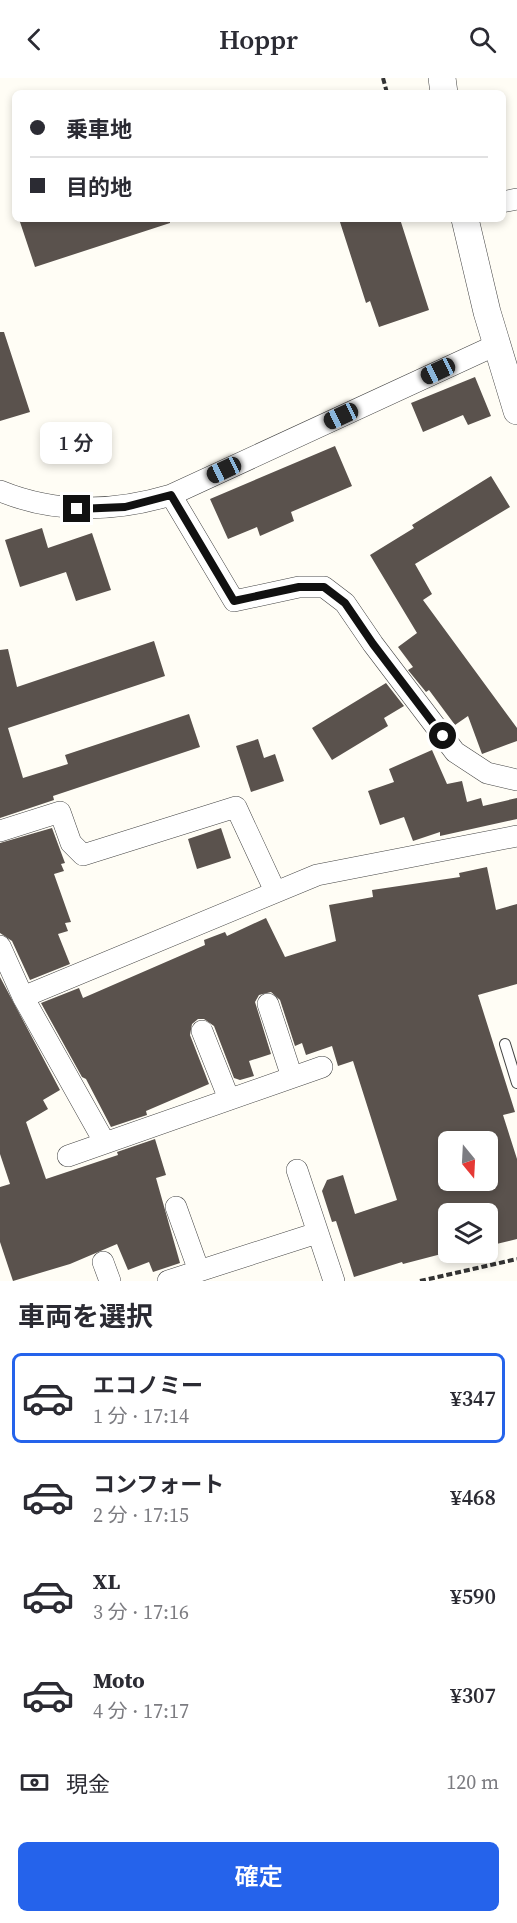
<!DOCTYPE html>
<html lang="ja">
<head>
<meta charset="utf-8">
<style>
	:root { --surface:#fff; --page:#f7f7f7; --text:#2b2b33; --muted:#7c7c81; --line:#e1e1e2; --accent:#2563eb }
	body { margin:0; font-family:"Source Serif 4","Noto Sans JP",serif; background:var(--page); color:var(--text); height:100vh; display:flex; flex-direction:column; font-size:22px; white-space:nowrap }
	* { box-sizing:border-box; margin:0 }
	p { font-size:20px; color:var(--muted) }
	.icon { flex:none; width:33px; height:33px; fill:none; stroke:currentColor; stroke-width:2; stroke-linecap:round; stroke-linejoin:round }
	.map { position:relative; height:1203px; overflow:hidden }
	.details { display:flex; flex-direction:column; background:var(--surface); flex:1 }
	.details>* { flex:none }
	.guide { position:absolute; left:12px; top:12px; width:494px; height:132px; border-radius:9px; box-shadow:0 3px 9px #0003; display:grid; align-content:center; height:132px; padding:0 18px; background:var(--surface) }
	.needle { width:39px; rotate:162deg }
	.fabs { position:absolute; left:438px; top:1053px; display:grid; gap:12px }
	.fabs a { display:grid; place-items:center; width:60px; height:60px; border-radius:9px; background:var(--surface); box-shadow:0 3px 9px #0003; font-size:30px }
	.end { position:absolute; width:27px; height:27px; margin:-14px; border:8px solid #111; background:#fff; box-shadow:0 0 0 3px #fff }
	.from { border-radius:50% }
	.bubble { position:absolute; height:42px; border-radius:9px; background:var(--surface); box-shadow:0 3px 9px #0003; font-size:20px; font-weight:600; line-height:42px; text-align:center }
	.car { position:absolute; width:18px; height:36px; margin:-18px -9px; border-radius:8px; box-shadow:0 0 4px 2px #0007; background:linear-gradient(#222 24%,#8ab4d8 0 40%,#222 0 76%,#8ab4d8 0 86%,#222 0) }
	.guide b { display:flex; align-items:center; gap:21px; height:57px; font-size:22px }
	.guide b+b { border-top:2px solid var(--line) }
	.guide i { width:15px; height:15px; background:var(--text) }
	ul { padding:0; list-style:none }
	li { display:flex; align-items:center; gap:18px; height:90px; margin:0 12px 9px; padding:0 6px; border:3px solid transparent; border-radius:9px }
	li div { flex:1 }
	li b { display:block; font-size:22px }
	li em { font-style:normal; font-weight:600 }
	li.selected { border-color:var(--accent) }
	li>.icon { width:54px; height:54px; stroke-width:1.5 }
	h2 { padding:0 18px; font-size:27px; line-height:72px }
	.pay { display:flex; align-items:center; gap:15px; height:66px; padding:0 18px; font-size:22px }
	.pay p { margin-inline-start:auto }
	.action { display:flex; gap:12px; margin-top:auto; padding:12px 18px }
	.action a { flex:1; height:69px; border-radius:9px; background:var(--accent); color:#fff; font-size:24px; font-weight:600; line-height:69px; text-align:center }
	header { display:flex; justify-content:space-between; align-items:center; height:78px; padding:0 18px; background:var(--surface); font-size:27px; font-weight:600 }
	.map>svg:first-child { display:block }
	.building { fill:#5a524d; fill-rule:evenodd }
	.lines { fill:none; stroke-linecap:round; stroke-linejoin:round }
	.service-casing { stroke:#444; stroke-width:12 }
	.minor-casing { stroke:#444; stroke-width:22 }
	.tertiary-casing { stroke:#444; stroke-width:28 }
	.path { stroke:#333; stroke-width:4; stroke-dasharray:6 3; stroke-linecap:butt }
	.service { stroke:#fff; stroke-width:10 }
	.minor { stroke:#fff; stroke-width:21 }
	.tertiary { stroke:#fff; stroke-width:27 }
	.route { stroke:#111; stroke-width:8 }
</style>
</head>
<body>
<header><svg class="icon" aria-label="back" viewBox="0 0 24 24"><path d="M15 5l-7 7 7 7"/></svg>Hoppr<svg class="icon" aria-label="search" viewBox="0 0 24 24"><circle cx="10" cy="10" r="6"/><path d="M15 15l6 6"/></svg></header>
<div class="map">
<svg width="517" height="1203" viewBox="0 0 517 1203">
	<rect width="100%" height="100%" fill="#fffdf5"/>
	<path class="building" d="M19,141h151v4l-135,44z
		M339,141h61l29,91 -50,17 -9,-26 -4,2z
		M0,254h4l26,80 -30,9z
		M475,299l16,39 -23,9 -5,-10 -40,17 -12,-29z
		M335,368l17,40 -61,26 3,9 -34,15 -3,-9 -29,12 -18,-40z
		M491,398l19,31 -95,57 17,30 -9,6 94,128v13l-35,13 -14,-38 -13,9 -26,-35 -3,2 -18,-22 5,-3 -15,-20 19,-14 -47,-78 44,-27 -2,-3z
		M42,450l6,20 44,-15 19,57 -35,11 -10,-29 -46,15 -15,-47z
		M154,563l11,35 -157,52 15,50 45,-14 -3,-9 124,-41 11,33 -147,49 1,4 -54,18v-168l8,-1 9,38z
		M386,605l18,23 -20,12 4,8 -56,34 -20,-32z
		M258,661l6,19 11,-4 9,27 -33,11 -15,-46z
		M432,672l15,34 15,-3 5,21 14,-4 2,8 34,-8v21l-77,17v-4l-27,9 -9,-24 -24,8 -12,-34 26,-9 -5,-13z
		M52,750l13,35 -4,1 3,7 -10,3 17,48 -6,1 3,8 -10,3 12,30 -40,16 -18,-39 -12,-8v-90z
		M221,750l10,30 -34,11 -9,-30z
		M487,789l9,43 21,-6v80l-39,11 37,117 -12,3 14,44v80l-29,7v-32h-40l1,38 -46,12 -1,-2 -48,15 -18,-56 -4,1 -10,-31 5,-11 16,-5 12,39 42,-14 -44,-139 -15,5 -6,-20 -26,9 -4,-12 -7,3 -15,-46 -9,-8 -12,3 -4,7 16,52 -22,7 5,15 -14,4 -6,-2 -20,-52 -10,-7h-6l-6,5 -2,11 19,49 -63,27 1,4 -36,12 -25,-48 -4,-2 -41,-74 38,-15 4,10 122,-53 -1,-5 21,-8 2,4 39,-18 19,39 51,-16 -7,-36 44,-8 -1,-7 88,-13 -1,-4zM448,1064h40v38h-40z
		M0,899l60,113 -17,10 5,9 -22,13 20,57 72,-24 -1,-3 38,-13 11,36 -10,3 24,85 -27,9 -4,-10 -21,8 -11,-26 -47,20 -57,17 -13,-39v-55l10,-3 -10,-30z"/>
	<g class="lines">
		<defs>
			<path id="service" d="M505,966l12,39"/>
			<path id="minor" d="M502,124l15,-3
				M0,413c56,23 114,21 171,4l325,-150
				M171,417l63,106 65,-14h25l21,16 28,41 82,108 32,21 30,7
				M0,753l60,-19 11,31 12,12 153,-48 39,84
				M0,868l23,51 294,-122 200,-39
				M23,919l82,146
				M268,926l24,73
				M202,953l27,68
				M68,1078l254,-89
				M297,1092l37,111
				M176,1129l23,64
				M103,1184l7,19
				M168,1203l149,-48"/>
			<path id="tertiary" d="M442,0l2,15
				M465,141l22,93 30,99"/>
		</defs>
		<use href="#service" class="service-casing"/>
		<use href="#minor" class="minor-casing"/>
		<use href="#tertiary" class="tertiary-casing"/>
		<path class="path" d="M383,0l4,15
			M420,1203l97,-22"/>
		<use href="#service" class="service"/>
		<use href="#minor" class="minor"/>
		<use href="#tertiary" class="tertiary"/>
	</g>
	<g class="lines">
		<path class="route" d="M77,431l48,-2 46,-12 63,106 65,-14h25l21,16 28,41 70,92"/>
	</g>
</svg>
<div class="fabs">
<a><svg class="needle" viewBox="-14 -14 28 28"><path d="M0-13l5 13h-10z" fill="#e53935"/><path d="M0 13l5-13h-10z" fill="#7c7c81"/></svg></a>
<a><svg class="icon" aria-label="layers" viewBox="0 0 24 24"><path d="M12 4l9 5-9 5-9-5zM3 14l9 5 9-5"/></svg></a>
</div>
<i class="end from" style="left:443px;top:658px"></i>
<i class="end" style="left:77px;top:431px"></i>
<div class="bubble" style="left:40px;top:344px;width:72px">1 分</div>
<i class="car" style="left:438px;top:293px;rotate:245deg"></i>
<i class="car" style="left:341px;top:338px;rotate:245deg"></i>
<i class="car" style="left:224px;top:392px;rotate:245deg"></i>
<div class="guide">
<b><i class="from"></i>乗車地</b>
<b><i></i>目的地</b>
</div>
</div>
<section class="details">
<h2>車両を選択</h2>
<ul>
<li class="selected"><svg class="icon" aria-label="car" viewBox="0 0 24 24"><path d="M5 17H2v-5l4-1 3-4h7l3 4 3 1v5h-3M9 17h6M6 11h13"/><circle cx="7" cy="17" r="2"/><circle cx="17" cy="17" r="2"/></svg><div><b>エコノミー</b><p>1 分 · 17:14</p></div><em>¥347</em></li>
<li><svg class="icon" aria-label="car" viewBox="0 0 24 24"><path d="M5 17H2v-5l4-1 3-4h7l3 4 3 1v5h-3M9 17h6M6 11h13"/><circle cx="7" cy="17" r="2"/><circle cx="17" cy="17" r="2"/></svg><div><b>コンフォート</b><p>2 分 · 17:15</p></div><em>¥468</em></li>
<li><svg class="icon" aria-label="car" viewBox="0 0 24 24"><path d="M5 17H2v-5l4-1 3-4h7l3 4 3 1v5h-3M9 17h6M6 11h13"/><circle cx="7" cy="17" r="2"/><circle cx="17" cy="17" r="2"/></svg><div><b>XL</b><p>3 分 · 17:16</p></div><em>¥590</em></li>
<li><svg class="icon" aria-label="car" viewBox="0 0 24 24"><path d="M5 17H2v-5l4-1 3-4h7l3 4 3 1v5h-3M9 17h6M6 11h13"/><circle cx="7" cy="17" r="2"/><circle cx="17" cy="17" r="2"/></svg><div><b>Moto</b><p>4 分 · 17:17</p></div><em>¥307</em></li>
</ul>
<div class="pay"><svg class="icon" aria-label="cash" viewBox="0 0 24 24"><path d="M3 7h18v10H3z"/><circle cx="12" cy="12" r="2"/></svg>現金<p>120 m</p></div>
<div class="action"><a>確定</a></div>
</section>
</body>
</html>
